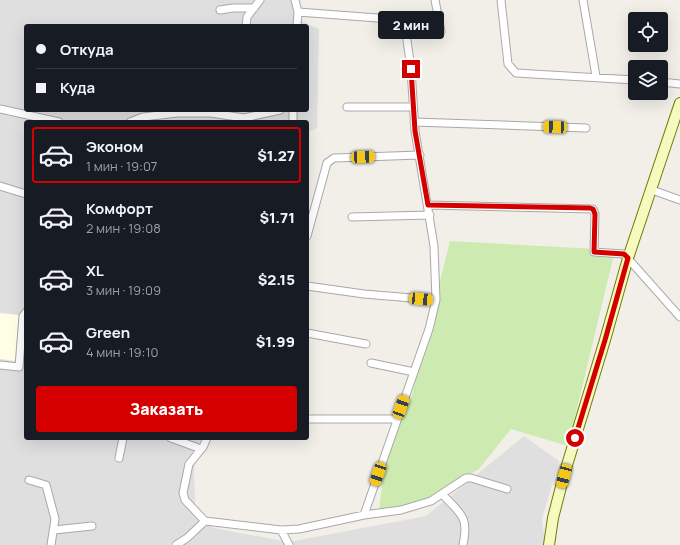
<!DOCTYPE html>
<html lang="ru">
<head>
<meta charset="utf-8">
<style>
	:root { --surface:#171b24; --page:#242831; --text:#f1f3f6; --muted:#9ea1a6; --line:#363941; --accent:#d40000 }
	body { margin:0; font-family:Manrope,sans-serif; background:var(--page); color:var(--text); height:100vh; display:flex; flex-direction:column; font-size:15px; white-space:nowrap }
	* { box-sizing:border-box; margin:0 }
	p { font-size:13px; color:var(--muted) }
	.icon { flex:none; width:22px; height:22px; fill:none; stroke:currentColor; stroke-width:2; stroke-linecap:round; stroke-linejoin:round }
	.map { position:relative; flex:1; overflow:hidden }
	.drawer { position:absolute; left:24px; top:120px; width:285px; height:320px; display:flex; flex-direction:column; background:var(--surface); border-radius:4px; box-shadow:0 4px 16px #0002 }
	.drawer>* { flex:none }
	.guide { position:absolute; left:24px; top:24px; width:285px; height:88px; border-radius:4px; box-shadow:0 4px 16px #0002; display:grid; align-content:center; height:88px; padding:0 12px; background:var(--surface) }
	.controls { position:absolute; left:628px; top:12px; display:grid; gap:8px }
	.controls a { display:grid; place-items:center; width:40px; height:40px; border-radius:4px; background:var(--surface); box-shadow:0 4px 16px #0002; font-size:20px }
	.end { position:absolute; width:18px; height:18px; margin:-9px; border:5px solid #d40000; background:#fff; box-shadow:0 0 0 2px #fff }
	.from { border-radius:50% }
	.bubble { position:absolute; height:28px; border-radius:4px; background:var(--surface); box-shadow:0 4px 16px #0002; font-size:13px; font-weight:800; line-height:28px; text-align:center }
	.car { position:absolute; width:12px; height:24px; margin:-12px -6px; border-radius:5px; box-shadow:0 0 3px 1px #0007; background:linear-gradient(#f5c518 24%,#345 0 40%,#f5c518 0 76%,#345 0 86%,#f5c518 0) }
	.guide b { display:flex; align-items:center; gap:14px; height:38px; font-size:15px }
	.guide b+b { border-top:1px solid var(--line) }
	.guide i { width:10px; height:10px; background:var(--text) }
	ul { padding:7px 0 0; list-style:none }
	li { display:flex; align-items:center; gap:12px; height:56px; margin:0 8px 6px; padding:0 4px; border:2px solid transparent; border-radius:4px }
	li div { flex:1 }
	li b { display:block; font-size:15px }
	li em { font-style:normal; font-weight:800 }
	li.selected { border-color:var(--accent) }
	li>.icon { width:36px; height:36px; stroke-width:1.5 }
	.button { display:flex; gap:8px; margin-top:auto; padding:8px 12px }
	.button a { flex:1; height:46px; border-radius:4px; background:var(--accent); color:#fff; font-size:16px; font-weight:800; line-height:46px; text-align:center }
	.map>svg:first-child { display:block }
	.residential { fill:#e0dfdf; fill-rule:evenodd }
	.education { fill:#ffffe5 }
	.grass { fill:#cdebb0 }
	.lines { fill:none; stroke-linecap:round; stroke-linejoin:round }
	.street-casing { stroke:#a9a9a9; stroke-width:9 }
	.secondary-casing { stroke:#707d05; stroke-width:12 }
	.street { stroke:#fff; stroke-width:7 }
	.secondary { stroke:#f7fabf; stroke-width:10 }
	.route { stroke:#d40000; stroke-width:5 }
</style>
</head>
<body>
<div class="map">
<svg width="680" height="545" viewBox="0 0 680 545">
	<rect width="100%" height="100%" fill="#f2efe9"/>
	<path class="residential" d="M0,0h296l7,22 16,7 -2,99 -10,5v-11h-281v316h181l-13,30 1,39 18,21 76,14 137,-26 98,-80 35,25 -17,58 3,26h-545zM26,26h281v84h-281z"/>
	<path class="education" d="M0,313l19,2 -4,46 -15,-2z"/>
	<path class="grass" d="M450,241l165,9 -47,196 -57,-17 -32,40 -57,33 -43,8 7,-54 11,-32 13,-21z"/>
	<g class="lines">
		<defs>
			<path id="street" d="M295,0l3,12 -1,14
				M435,0l6,32
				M501,0l7,64 8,9 119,7
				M583,0l13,76
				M220,10l13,-2h21
				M298,12l93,7 11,2 3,5 6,43 4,62 19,115 2,54 -7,29 -65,186
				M246,26l1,-9 13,-17
				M661,82l19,2
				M347,107h65
				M0,109l59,13
				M293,110v12
				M130,122l13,-5 34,-4h34l33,5 36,-8
				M414,122l172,6
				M0,186l26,8
				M652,190l28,10
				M428,205l165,4 2,5 -1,38 30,2 56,63
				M352,217l78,-2
				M307,236l20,-73 7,-5 86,-3
				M307,286l57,8 72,6
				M307,333l59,11
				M371,363l43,9
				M0,365l19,2 4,-51 3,-4
				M307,419h89
				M171,438l30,11
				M119,458l4,-20
				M29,480l17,5 9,34 -4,26
				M443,495c18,19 26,22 20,50
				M205,521l-20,-21 -2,-7 6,-29 14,-17 4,-9
				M54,530l38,-4
				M281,530l8,15
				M176,545l11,-7 18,-17 76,9 18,-1 65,-14 37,-5 30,-9 35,-23h5l36,11"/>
			<path id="secondary" d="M549,545l4,-27 11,-43 41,-135 23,-82 52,-155"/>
		</defs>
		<use href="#street" class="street-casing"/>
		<use href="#secondary" class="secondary-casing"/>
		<use href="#street" class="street"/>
		<use href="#secondary" class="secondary"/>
	</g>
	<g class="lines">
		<path class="route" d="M411,69l4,62 13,74 162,3 3,1 2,5 -1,38 30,2 4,4 -23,82 -30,98"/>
	</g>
</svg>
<div class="controls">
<a><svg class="icon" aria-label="locate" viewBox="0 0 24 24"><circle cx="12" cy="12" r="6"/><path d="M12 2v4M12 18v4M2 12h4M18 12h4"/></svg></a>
<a><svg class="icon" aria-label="layers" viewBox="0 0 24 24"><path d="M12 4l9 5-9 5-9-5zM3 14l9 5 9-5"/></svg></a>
</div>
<i class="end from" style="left:575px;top:438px"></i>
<i class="end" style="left:411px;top:69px"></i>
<div class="bubble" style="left:378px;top:11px;width:66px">2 мин</div>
<i class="car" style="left:555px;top:127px;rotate:272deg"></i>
<i class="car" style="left:363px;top:157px;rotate:88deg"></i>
<i class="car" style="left:421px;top:299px;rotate:95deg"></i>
<i class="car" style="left:401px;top:407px;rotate:20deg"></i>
<i class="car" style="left:378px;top:474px;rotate:199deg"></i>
<i class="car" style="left:564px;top:476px;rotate:195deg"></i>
<div class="guide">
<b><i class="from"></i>Откуда</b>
<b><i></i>Куда</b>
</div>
<section class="drawer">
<ul>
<li class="selected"><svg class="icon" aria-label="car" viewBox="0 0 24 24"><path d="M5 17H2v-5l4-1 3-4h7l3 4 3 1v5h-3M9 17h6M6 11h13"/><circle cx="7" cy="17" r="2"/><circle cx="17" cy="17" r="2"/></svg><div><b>Эконом</b><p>1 мин · 19:07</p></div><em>$1.27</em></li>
<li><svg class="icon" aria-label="car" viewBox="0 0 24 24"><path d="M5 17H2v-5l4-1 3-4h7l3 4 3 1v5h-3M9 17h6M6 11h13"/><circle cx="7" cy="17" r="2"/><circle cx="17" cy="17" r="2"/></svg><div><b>Комфорт</b><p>2 мин · 19:08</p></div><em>$1.71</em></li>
<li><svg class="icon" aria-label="car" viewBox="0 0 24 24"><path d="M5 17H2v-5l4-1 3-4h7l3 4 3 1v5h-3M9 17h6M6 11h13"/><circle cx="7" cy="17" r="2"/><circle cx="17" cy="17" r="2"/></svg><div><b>XL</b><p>3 мин · 19:09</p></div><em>$2.15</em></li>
<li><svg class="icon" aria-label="car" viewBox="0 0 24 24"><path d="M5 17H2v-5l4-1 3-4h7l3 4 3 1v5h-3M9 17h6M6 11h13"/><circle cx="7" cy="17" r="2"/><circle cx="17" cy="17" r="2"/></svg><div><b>Green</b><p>4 мин · 19:10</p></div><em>$1.99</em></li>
</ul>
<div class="button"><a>Заказать</a></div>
</section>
</div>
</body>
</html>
